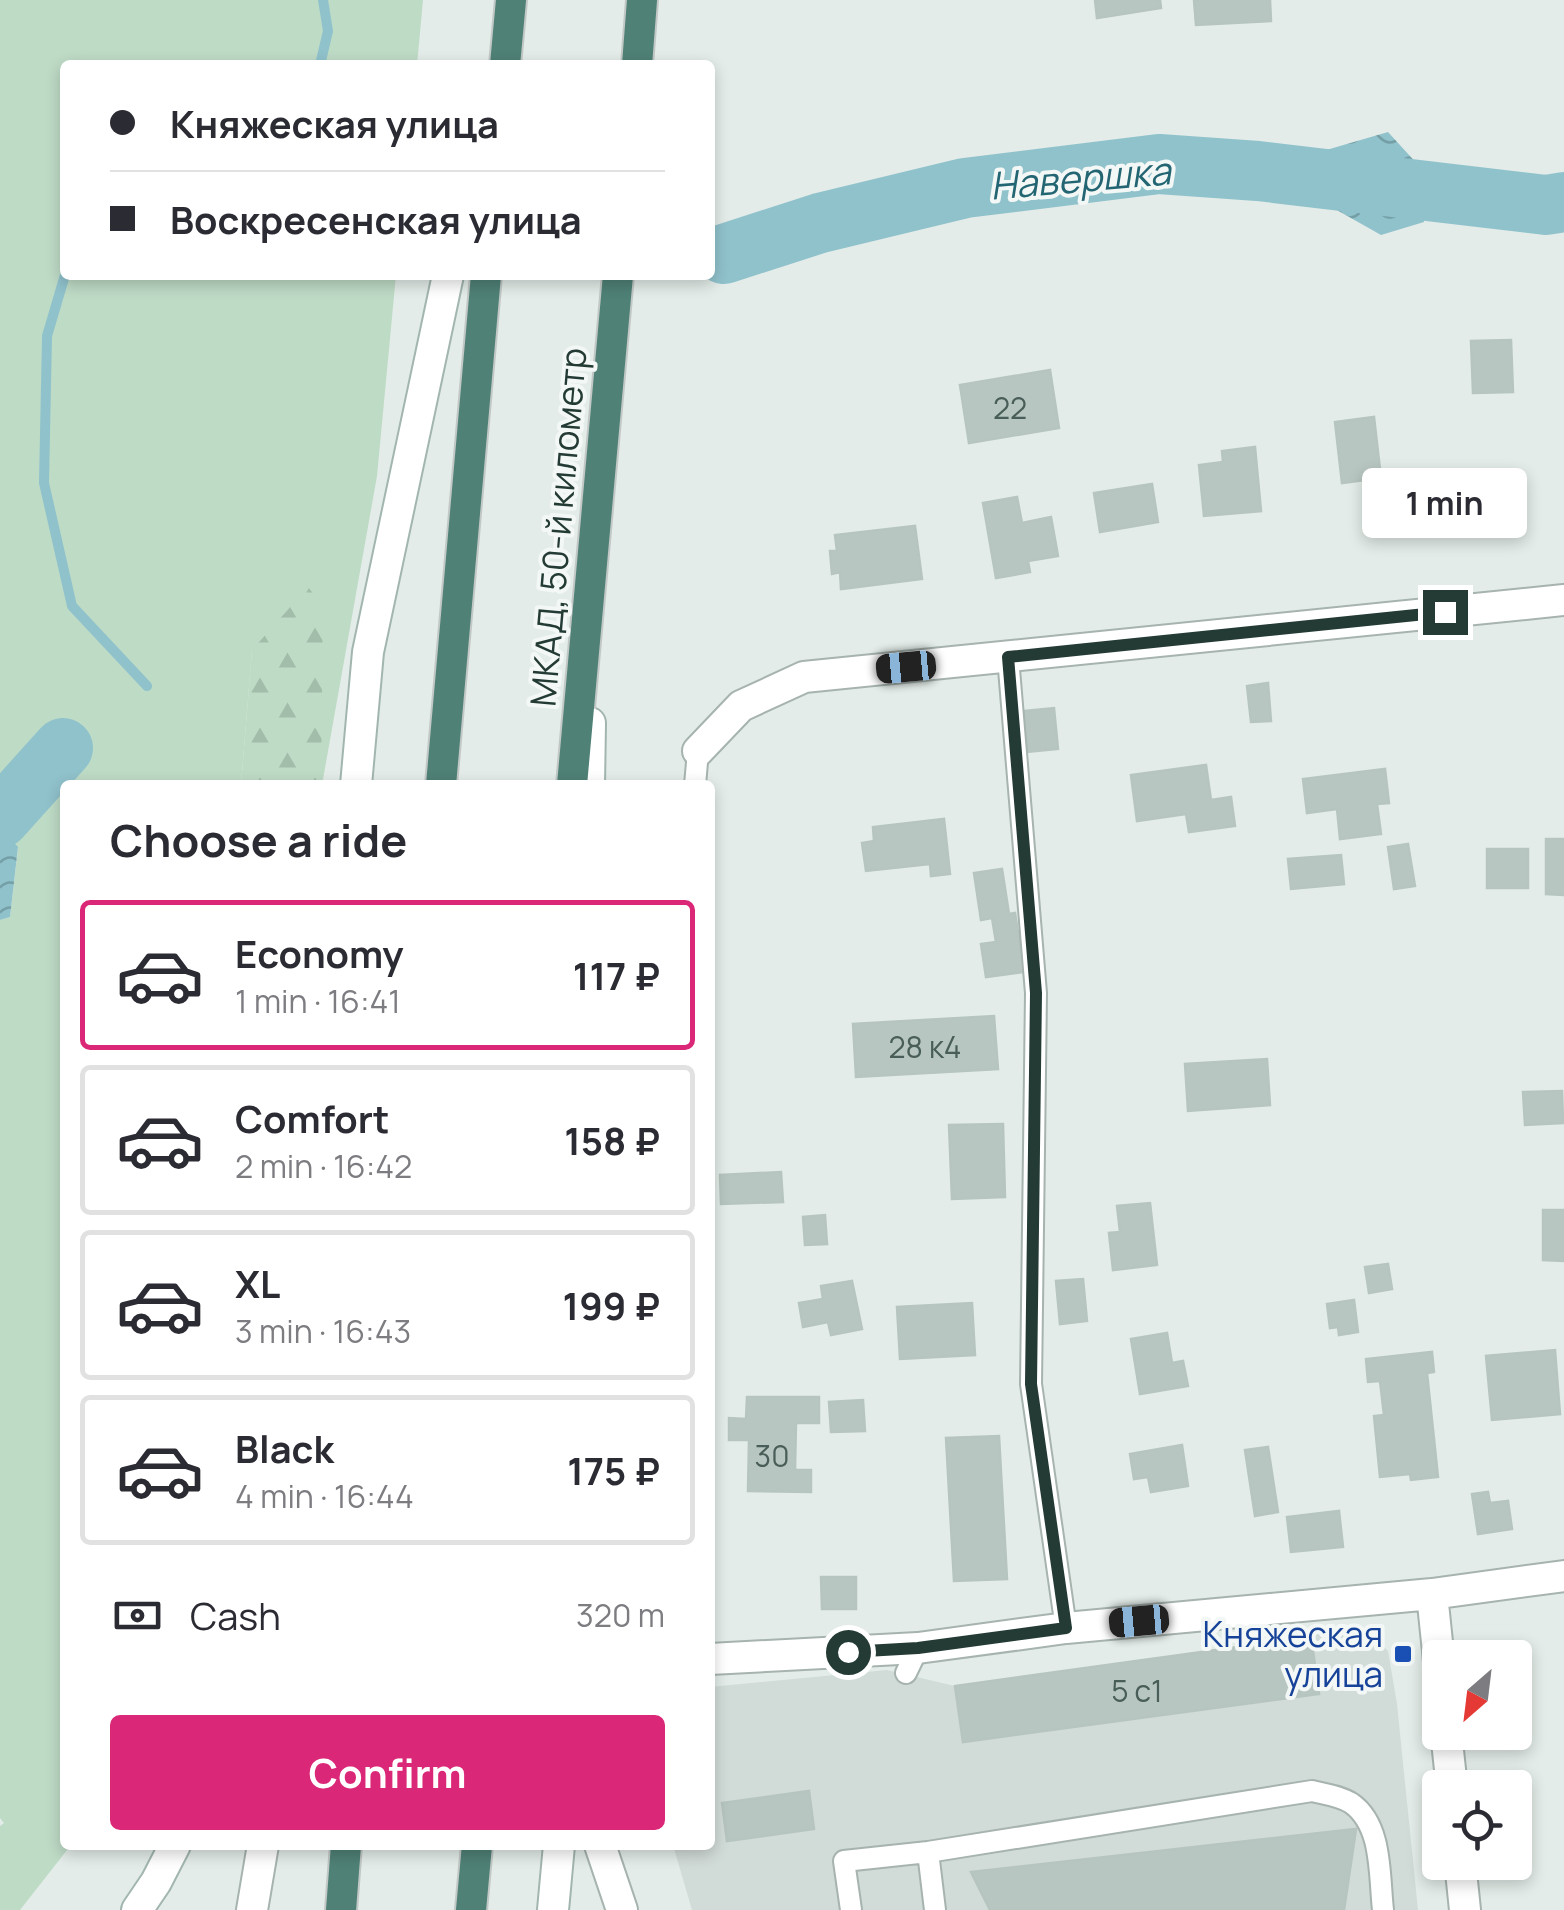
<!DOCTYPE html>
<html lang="en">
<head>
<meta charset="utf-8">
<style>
	:root { --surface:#fff; --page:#f7f7f7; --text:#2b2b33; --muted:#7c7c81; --line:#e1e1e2; --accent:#db2777 }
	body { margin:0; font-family:Manrope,sans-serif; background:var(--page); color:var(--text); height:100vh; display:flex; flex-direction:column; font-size:38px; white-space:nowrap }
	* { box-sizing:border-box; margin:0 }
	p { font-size:32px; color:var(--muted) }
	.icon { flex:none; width:55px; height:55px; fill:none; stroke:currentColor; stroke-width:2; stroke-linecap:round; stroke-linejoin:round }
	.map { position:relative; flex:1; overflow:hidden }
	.drawer { position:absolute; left:60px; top:780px; width:655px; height:1070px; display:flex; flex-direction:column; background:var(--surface); border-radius:10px; box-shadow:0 5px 15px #0003 }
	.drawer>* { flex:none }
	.guide { position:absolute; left:60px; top:60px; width:655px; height:220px; border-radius:10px; box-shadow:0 5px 15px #0003; display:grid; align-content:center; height:220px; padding:0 50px; background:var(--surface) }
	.needle { width:65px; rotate:208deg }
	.controls { position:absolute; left:1422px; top:1640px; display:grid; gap:20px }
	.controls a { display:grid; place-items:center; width:110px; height:110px; border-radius:10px; background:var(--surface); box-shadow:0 5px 15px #0003; font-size:50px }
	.end { position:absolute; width:45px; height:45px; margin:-22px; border:12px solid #243b35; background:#fff; box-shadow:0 0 0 5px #fff }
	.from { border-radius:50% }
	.bubble { position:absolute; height:70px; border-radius:10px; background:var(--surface); box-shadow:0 5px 15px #0003; font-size:32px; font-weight:700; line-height:70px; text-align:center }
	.car { position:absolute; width:30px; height:60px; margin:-30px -15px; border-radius:12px; box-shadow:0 0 8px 2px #0007; background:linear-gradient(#222 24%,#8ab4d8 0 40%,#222 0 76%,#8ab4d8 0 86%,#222 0) }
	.guide b { display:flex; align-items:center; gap:35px; height:95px; font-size:38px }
	.guide b+b { border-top:2px solid var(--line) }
	.guide i { width:25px; height:25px; background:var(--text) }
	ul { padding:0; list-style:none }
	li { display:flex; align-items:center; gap:30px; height:150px; margin:0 20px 15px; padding:0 30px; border:5px solid var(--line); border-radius:10px }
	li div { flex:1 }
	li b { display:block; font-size:38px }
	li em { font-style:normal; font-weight:700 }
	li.selected { border-color:var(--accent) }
	li>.icon { width:90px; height:90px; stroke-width:1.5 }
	h2 { padding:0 50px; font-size:45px; line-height:120px }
	.pay { display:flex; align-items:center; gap:25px; height:110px; padding:0 50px; font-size:38px }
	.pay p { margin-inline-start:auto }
	.button { display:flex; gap:20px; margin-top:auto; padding:20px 50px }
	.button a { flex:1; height:115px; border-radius:10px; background:var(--accent); color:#fff; font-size:40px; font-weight:700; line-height:115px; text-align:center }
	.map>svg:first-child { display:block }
	.built { fill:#d1dbd7 }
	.green { fill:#bedbc6 }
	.forest { fill:url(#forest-firs) }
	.water { fill:url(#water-waves) }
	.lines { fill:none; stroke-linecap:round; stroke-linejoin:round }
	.stream { stroke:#90c2cc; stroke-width:10 }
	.river { stroke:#90c2cc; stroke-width:60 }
	.building { fill:#b8c6c1; stroke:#b6c5bf; stroke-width:2.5 }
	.service-casing { stroke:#a6b3af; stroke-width:24 }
	.minor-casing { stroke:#a6b3af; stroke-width:34 }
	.tertiary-casing { stroke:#a6b3af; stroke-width:34 }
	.secondary-casing { stroke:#a2b6af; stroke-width:34 }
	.trunk-casing { stroke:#c2c8c6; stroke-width:34 }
	.service { stroke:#fff; stroke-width:20 }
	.minor { stroke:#fff; stroke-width:30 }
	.tertiary { stroke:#fff; stroke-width:30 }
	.secondary { stroke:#fff; stroke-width:30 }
	.trunk { stroke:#4f8176; stroke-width:30 }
	.route { stroke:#243b35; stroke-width:12 }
	.transit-dot { fill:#1a4fb4; stroke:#f3f8f6; stroke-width:4 }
	.labels { text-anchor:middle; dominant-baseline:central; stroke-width:8; stroke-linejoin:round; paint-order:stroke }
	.number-label { font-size:30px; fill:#495e58 }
	.street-label { font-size:35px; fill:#243b35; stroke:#f3f8f6 }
	.transit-label { font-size:35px; fill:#164399; stroke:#f3f8f6; text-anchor:end }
	.water-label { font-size:38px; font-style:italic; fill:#236572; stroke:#f3f8f6 }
</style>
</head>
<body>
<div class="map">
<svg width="1564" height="1910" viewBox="0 0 1564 1910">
	<defs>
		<pattern id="forest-firs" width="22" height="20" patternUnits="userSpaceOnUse" patternTransform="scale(2.5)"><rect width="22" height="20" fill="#bedbc6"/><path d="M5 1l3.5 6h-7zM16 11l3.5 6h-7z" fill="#a3bdab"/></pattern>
		<pattern id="water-waves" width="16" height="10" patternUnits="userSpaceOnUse" patternTransform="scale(2.5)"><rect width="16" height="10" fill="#90c2cc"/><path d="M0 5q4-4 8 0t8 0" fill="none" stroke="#759fa6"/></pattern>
	</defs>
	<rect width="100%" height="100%" fill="#e3ece8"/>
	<path class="built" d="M1358,1629l14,6 16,16 9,53 21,206h-726l-19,-65h37v-158l177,-17 68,16 356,-48 7,-7z"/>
	<path class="green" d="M0,0h423l-6,65h-352v210h331l-19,201 -55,309 -70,-135 -11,135h-176v1060h6l-51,65h-20v-84l4,-3 -4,-5v-898l10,-3 8,-69 -18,-22z"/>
	<path class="forest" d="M308,587l15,19 -2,179h-80l11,-135z"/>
	<path class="water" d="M1388,132l32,35 4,55 -43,13 -92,-52 27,-30z
		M0,826l18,21 -8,70 -10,3z"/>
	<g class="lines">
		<path class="stream" d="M320,65l8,-34 -5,-31
			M65,275l-18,61 -3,147 28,123 75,80"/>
		<path class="river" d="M724,254l96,-31 145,-35 194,-24 99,7 288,34 18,-3
			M0,818l63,-70"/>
	</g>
	<path class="building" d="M1095,0h65l1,8 -64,10z
		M1194,0h76l1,21 -75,4z
		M1511,340l2,52 -40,1 -2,-52z
		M1050,370l9,58 -90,15 -9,-58z
		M1374,417l7,61 -39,5 -7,-61z
		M1255,447l6,64 -57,5 -5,-51 24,-3 -1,-11z
		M1458,474l6,49 -34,5 -7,-49z
		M1152,484l6,38 -58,10 -6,-39z
		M1017,497l5,26 29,-6 7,39 -30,5 2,11 -34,6 -13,-75z
		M915,526l7,53 -81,10 -1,-17 -8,2 -2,-23h7l-2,-16z
		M1268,683l3,38 -20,1 -4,-36z
		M1054,708l4,41 -31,3 -4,-41z
		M1206,765l5,35 20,-3 4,29 -46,6 -3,-18 -49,7 -6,-46z
		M1385,769l4,34 -12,1 4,30 -41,5 -3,-30 -30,4 -4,-34z
		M944,819l6,55 -19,2 -1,-12 -64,7 -4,-28 12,-2 -1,-14z
		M1546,839h18v56l-18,-1z
		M1408,844l7,42 -21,3 -6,-42z
		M1487,849h41v39h-41z
		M1341,855l3,29 -53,5 -3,-30z
		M1002,869l7,45 6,-1 9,59 -38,5 -5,-33 15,-2 -4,-24 -11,2 -7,-47z
		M994,1016l4,53 -142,8 -3,-53z
		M1267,1059l3,46 -82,6 -3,-47z
		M1562,1091l1,32 -38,2 -2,-33z
		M1003,1124l2,73 -53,2 -3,-74z
		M781,1172l2,30 -62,2 -1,-29z
		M1150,1203l7,62 -44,5 -4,-37 11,-1 -3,-26z
		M1543,1210h21v51l-21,-1z
		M825,1215l2,29 -22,1 -2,-28z
		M1388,1264l4,25 -23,4 -4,-26z
		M1083,1279l4,42 -27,3 -4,-43z
		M852,1281l10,48 -31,6 -3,-13 -25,5 -4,-24 24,-4 -2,-13z
		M1354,1300l4,32 -19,3 -1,-8 -8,1 -3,-24z
		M972,1303l3,52 -75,4 -3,-52z
		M1167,1333l5,30 11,-2 5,25 -48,8 -9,-55z
		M1555,1350l5,64 -68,6 -6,-64z
		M1432,1352l2,20 -7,1 11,104 -27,3 -1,-6 -30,3 -6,-61 10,-1 -4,-34 -12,1 -2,-23z
		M747,1397h72v26h-23l-1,47h16v22l-63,-1 1,-51h-20v-22l17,1z
		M863,1400l2,31 -34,1 -2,-30z
		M999,1436l8,143 -53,2 -8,-143z
		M1182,1445l6,41 -37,6 -3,-15 -14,2 -4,-25z
		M1268,1447l10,65 -23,4 -10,-66z
		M1488,1492l2,11 18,-2 4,28 -34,5 -6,-40z
		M1339,1511l4,36 -52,5 -4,-35z
		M821,1577h35v32h-34z
		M1311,1637l8,57 -356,48 -8,-56z
		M809,1791l5,38 -87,12 -5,-38z
		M1356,1829l-12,81h-354l-19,-38z"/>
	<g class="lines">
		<defs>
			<path id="service" d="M1008,657l28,336 -5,391 35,244
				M695,785l3,-34
				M906,1673l12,-25
				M928,1852l7,58
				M851,1910l-7,-49 84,-9 384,-61c13,3 28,5 39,12 32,22 28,73 32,107"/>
			<path id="minor" d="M698,751l43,-45 63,-29 760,-77
				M1432,1594l8,77
				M710,1659l208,-11 148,-20 366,-34 132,-18
				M1446,1732l6,56
				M1460,1862l5,48"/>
			<path id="tertiary" d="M600,1845l22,65
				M252,1910l11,-65"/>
			<path id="secondary" d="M356,785l12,-133 80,-377
				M589,785l1,-62
				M137,1910l19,-28 19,-37
				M553,1910l6,-65"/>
			<path id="trunk" d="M505,65l6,-65
				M637,65l5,-65
				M441,785l45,-510
				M572,785l46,-510
				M341,1910l5,-65
				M471,1910l6,-65"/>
		</defs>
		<use href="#service" class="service-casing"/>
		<use href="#minor" class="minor-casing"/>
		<use href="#tertiary" class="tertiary-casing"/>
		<use href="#secondary" class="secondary-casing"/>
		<use href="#trunk" class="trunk-casing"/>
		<use href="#service" class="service"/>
		<use href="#minor" class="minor"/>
		<use href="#tertiary" class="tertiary"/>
		<use href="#secondary" class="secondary"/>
		<use href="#trunk" class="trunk"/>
	</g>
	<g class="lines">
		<path class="route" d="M848,1652l70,-4 148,-20 -35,-244 5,-391 -28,-336 437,-45"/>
	</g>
	<rect class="transit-dot" x="1393" y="1644" width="20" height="20" rx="5"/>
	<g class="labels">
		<g class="number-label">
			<text x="1010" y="407">22</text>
			<text x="925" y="1046">28 к4</text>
			<text x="772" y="1455">30</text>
			<text x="1137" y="1690">5 с1</text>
		</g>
		<g class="street-label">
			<text transform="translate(558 527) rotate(-85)">МКАД, 50-й километр</text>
		</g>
		<g class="transit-label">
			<text x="1383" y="1634">Княжеская<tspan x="1383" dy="40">улица</tspan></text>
		</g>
		<g class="water-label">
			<text transform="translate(1080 177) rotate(-5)">Навершка</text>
		</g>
	</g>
</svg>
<div class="controls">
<a><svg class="needle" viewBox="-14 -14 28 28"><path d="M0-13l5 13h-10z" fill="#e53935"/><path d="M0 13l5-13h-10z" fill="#7c7c81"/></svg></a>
<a><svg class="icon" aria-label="locate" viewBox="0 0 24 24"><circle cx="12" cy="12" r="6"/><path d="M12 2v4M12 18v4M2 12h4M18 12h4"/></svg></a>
</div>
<i class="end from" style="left:848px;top:1652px"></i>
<i class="end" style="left:1445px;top:612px"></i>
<div class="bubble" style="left:1362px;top:468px;width:165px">1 min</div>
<i class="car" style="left:906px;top:667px;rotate:265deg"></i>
<i class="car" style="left:1139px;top:1621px;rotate:265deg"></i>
<div class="guide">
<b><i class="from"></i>Княжеская улица</b>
<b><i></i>Воскресенская улица</b>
</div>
<section class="drawer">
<h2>Choose a ride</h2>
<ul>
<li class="selected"><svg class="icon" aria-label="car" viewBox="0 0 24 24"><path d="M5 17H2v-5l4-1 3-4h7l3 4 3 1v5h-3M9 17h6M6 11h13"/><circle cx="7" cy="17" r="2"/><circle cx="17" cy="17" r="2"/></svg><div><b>Economy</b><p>1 min · 16:41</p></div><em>117 ₽</em></li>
<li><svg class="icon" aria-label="car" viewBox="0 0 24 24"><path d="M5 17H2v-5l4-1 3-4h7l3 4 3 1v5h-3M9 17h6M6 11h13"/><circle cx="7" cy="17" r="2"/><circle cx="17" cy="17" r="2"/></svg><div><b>Comfort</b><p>2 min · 16:42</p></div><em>158 ₽</em></li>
<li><svg class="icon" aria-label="car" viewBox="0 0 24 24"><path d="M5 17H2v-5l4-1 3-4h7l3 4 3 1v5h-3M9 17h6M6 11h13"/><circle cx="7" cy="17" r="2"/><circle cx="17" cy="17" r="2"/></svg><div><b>XL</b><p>3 min · 16:43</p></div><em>199 ₽</em></li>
<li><svg class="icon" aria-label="car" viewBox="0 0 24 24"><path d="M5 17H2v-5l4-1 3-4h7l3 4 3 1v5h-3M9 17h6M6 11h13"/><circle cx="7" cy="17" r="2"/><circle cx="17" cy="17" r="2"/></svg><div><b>Black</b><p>4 min · 16:44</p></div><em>175 ₽</em></li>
</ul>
<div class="pay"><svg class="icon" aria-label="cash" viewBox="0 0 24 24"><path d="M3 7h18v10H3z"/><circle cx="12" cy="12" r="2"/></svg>Cash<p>320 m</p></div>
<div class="button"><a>Confirm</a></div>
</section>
</div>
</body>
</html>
